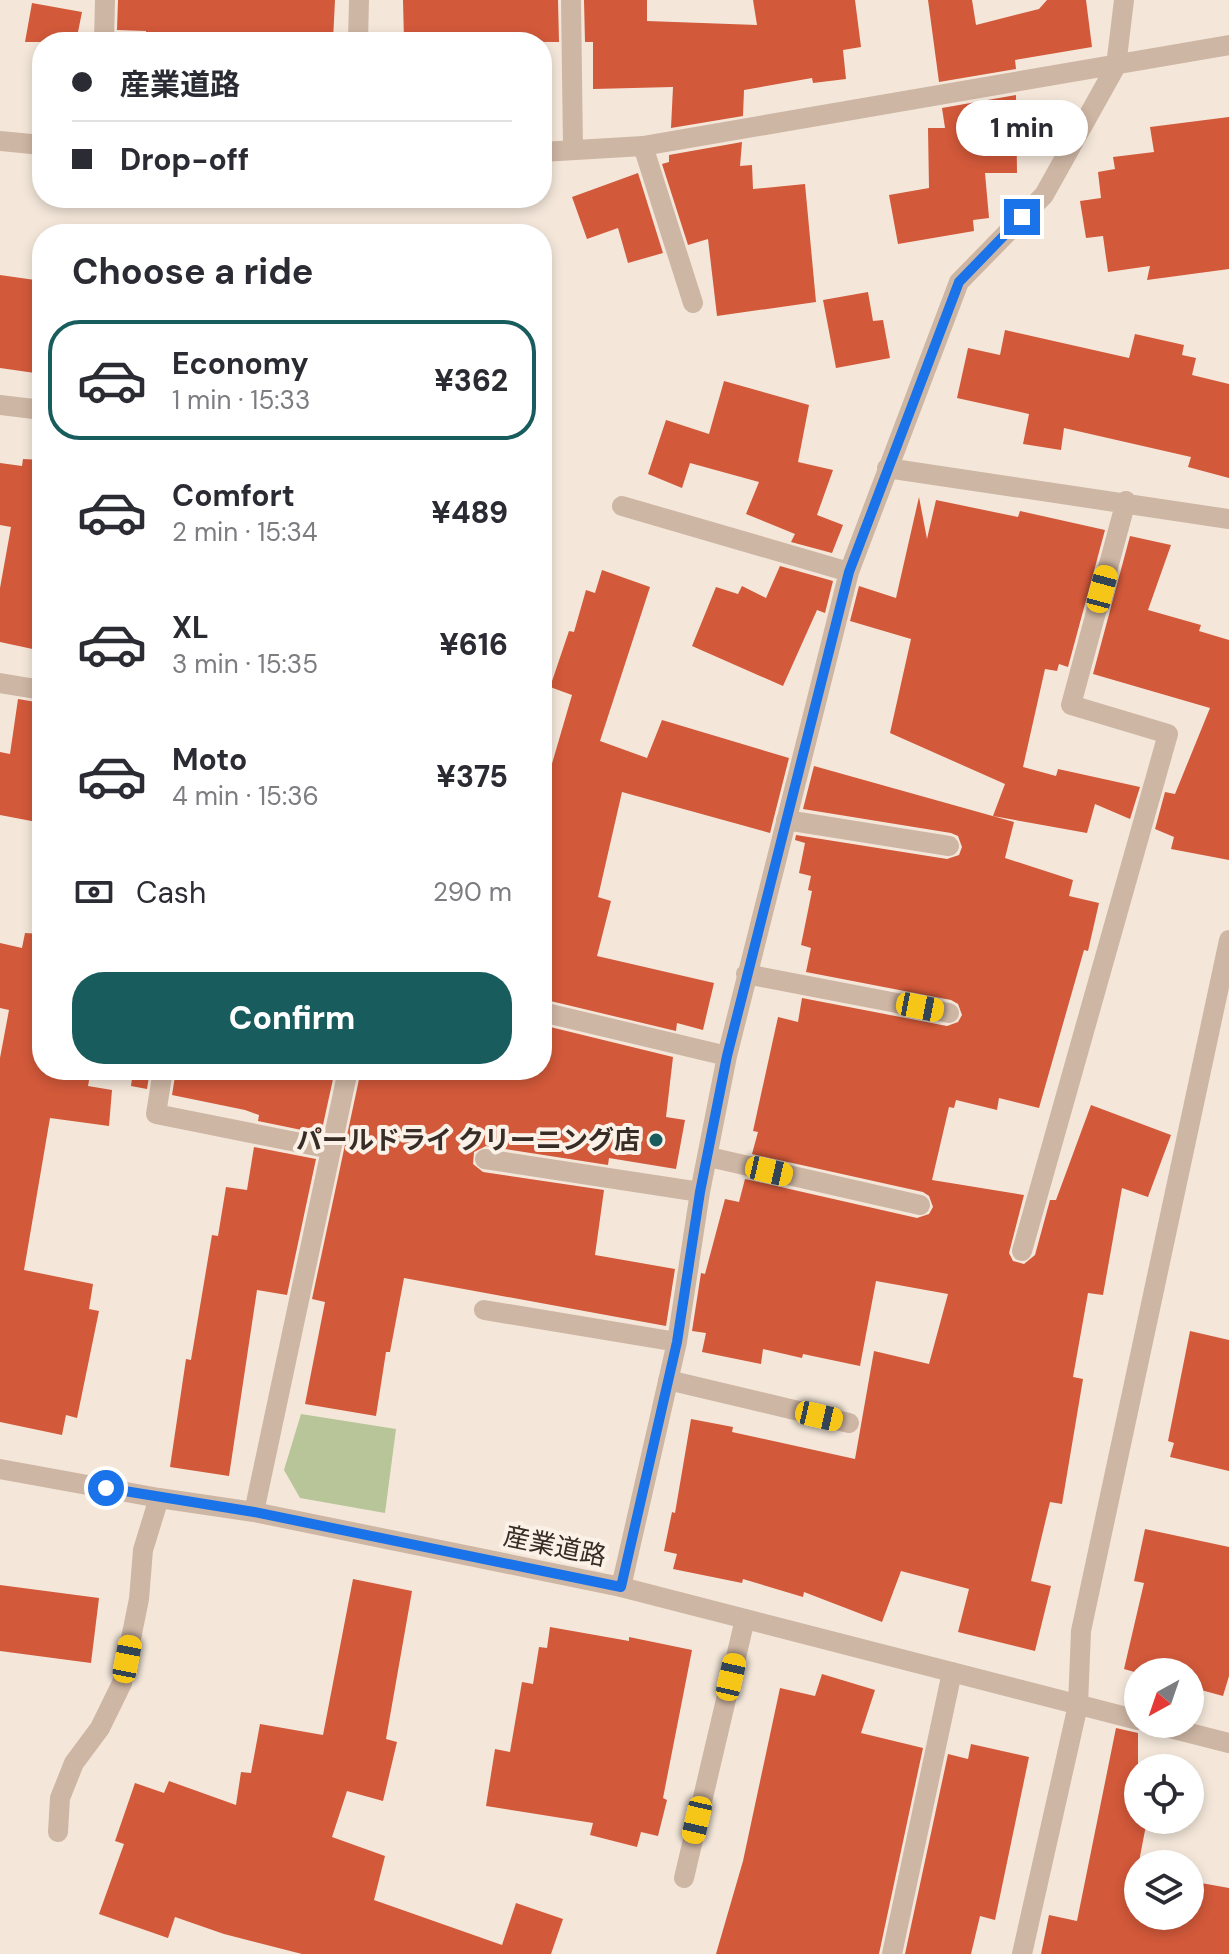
<!DOCTYPE html>
<html lang="en">
<head>
<meta charset="utf-8">
<style>
	:root { --surface:#fff; --page:#f7f7f7; --text:#2b2b33; --muted:#7c7c81; --line:#e1e1e2; --accent:#185c5e }
	body { margin:0; font-family:"DM Sans","Noto Sans JP",sans-serif; background:var(--page); color:var(--text); height:100vh; display:flex; flex-direction:column; font-size:30px; white-space:nowrap }
	* { box-sizing:border-box; margin:0 }
	p { font-size:26px; color:var(--muted) }
	.icon { flex:none; width:44px; height:44px; fill:none; stroke:currentColor; stroke-width:2; stroke-linecap:round; stroke-linejoin:round }
	.map { position:relative; flex:1; overflow:hidden }
	.details { position:absolute; left:32px; top:224px; width:520px; height:856px; display:flex; flex-direction:column; background:var(--surface); border-radius:32px; box-shadow:0 4px 12px #0003 }
	.details>* { flex:none }
	.top-card { position:absolute; left:32px; top:32px; width:520px; height:176px; border-radius:32px; box-shadow:0 4px 12px #0003; display:grid; align-content:center; height:176px; padding:0 40px; background:var(--surface) }
	.needle { width:52px; rotate:220deg }
	.buttons { position:absolute; left:1124px; top:1658px; display:grid; gap:16px }
	.buttons a { display:grid; place-items:center; width:80px; height:80px; border-radius:50%; background:var(--surface); box-shadow:0 4px 12px #0003; font-size:40px }
	.end { position:absolute; width:36px; height:36px; margin:-18px; border:10px solid #1a73e8; background:#fff; box-shadow:0 0 0 4px #fff }
	.from { border-radius:50% }
	.bubble { position:absolute; height:56px; border-radius:28px; background:var(--surface); box-shadow:0 4px 12px #0003; font-size:26px; font-weight:800; line-height:56px; text-align:center }
	.car { position:absolute; width:24px; height:48px; margin:-24px -12px; border-radius:10px; box-shadow:0 0 6px 2px #0007; background:linear-gradient(#f5c518 24%,#345 0 40%,#f5c518 0 76%,#345 0 86%,#f5c518 0) }
	.top-card b { display:flex; align-items:center; gap:28px; height:76px; font-size:30px }
	.top-card b+b { border-top:2px solid var(--line) }
	.top-card i { width:20px; height:20px; background:var(--text) }
	ul { padding:0; list-style:none }
	li { display:flex; align-items:center; gap:24px; height:120px; margin:0 16px 12px; padding:0 24px; border:4px solid transparent; border-radius:32px }
	li div { flex:1 }
	li b { display:block; font-size:30px }
	li em { font-style:normal; font-weight:800 }
	li.selected { border-color:var(--accent) }
	li>.icon { width:72px; height:72px; stroke-width:1.5 }
	h2 { padding:0 40px; font-size:36px; line-height:96px }
	.pay { display:flex; align-items:center; gap:20px; height:88px; padding:0 40px; font-size:30px }
	.pay p { margin-inline-start:auto }
	.action { display:flex; gap:16px; margin-top:auto; padding:16px 40px }
	.action a { flex:1; height:92px; border-radius:32px; background:var(--accent); color:#fff; font-size:32px; font-weight:800; line-height:92px; text-align:center }
	.map>svg:first-child { display:block }
	.green { fill:#b7c598 }
	.building { fill:#d2593a }
	.lines { fill:none; stroke-linecap:round; stroke-linejoin:round }
	.minor { stroke:#ceb6a4; stroke-width:20 }
	.tertiary { stroke:#ceb6a4; stroke-width:20 }
	.route { stroke:#1a73e8; stroke-width:10 }
	.poi-dot { fill:#185c5e; stroke:#fbf1e7; stroke-width:3 }
	.labels { text-anchor:middle; dominant-baseline:central; stroke-width:8; stroke-linejoin:round; paint-order:stroke }
	.poi-label { font-size:26px; font-weight:bold; fill:#382c27; stroke:#fbf1e7; text-anchor:end }
	.street-label { font-size:26px; fill:#382c27; stroke:#fbf1e7 }
</style>
</head>
<body>
<div class="map">
<svg width="1229" height="1954" viewBox="0 0 1229 1954">
	<rect width="100%" height="100%" fill="#f4e7da"/>
	<path class="green" d="M301,1414l95,15 -11,84 -85,-15 -16,-28z"/>
	<path class="building" d="M118,0h217l-2,40 -139,-7v9h-48v-11l-29,-1z
		M403,0h155l1,42 -155,-1z
		M584,0h63v21l110,4 -4,-25h102l6,47 -18,3 3,29 -33,4 -1,-5 -68,12 -1,26 -72,12 2,-41 -80,2v-47h-8z
		M928,0h44l4,25 63,-16 8,-9h39l6,47 -77,13 1,9 -77,13z
		M32,3l50,9 -6,30h-51z
		M1016,95l1,78h-32l4,45 -16,2 1,11 -76,13 -9,-49 40,-7 -1,-60h17l-3,-20z
		M1229,117v152l-82,11 3,-14 -42,6 -5,-36 -17,2 -6,-37 21,-3 -3,-26 17,-3 -2,-12 41,-5 -4,-25z
		M742,142l-2,24 12,-1 1,24 52,-5 11,118 -99,14 -9,-77 -20,6 -26,-81 7,-2v-7z
		M638,173l25,80 -35,10 -10,-35 -31,11 -15,-42z
		M0,275l42,6v93l-42,-6z
		M868,292l5,29 10,-1 7,38 -54,10 -13,-68z
		M1005,330l124,28 6,-24 49,11 -2,10 14,3 -4,17 37,9v94l-41,-11 3,-10 -127,-29 -3,22 -38,-6 6,-30 -72,-16 11,-50 32,7z
		M724,381l85,24 -11,57 35,8 -16,45 26,10 -11,28 -41,-11 4,-8 -49,-20 13,-32 -69,-19 -8,25 -34,-14 18,-54 43,14z
		M23,459l19,1v191l-42,-9v-54l11,-61 -11,-2v-62l22,3z
		M919,497l8,42 9,-39 82,17 2,-6 85,19 -37,137 -9,-3 -2,7 -12,-2 -22,98 33,9 2,-7 82,18 -10,32 -35,-15 -8,29 -94,-17 12,-32 -115,-51 21,-94 -61,-18 9,-35 37,12z
		M1130,536l41,9 -23,65 53,15 -2,6 30,9v220l-58,-11 3,-12 -19,-8 10,-37 10,2 35,-86 -117,-34z
		M780,566l53,15 -8,32 -8,-3 -34,76 -91,-40 24,-59 22,7 4,-8 24,12z
		M602,570l48,17 -50,154 47,17 15,-38 127,38 -19,75 -148,-41 -24,105 13,4 -14,55 117,27 -11,47 -26,-7 -1,8 -134,-32v-201l30,-103 -22,-8 19,-56 5,1 12,-42 9,3z
		M18,699l24,4v120l-42,-8v-63l10,2z
		M814,766l200,56 -9,36 68,22 -4,16 30,7 -11,48 -4,-1 -45,158 -40,-10 -2,12 -41,-10 -2,8 -5,-1 -17,73 92,15 -15,58 4,8 11,3 11,-9 15,-55h6l35,-95 80,30 -23,62 -26,-9 -19,107 -15,-2 -15,84 10,2 -21,125 -12,-2 -19,79 20,5 -16,65 -77,-19 11,-43 -68,-18 -19,51 -78,-30 -1,5 -60,-18 -1,4 -69,-14 4,-15 -13,-3 8,-39 3,1 16,-94 42,8 -1,5 123,27 19,-108 55,13 19,-70 -72,-13 -16,85 -57,-12 -1,4 -39,-9 -2,15 -59,-12 4,-19 -14,-2 9,-58 4,1 20,-75 14,3 6,-23 172,39 12,-4 4,-7 -4,-11 -6,-4 -171,-38 6,-22 -5,-1 25,-114 20,5 4,-24 145,28 11,-4 4,-7 -4,-11 -7,-4 -145,-28 5,-24 -10,-3 11,-54 -4,-1 3,-14 -12,-3 6,-30 -10,-3 1,-5 151,24 12,-4 3,-8 -4,-11 -7,-3 -148,-24z
		M25,933l17,1v136l48,5 -2,11 24,4 -3,36 -59,-8 -26,152 69,14 -4,25 10,2 -22,107 -11,-3 -4,20 -62,-13v-364l9,-48 -9,-2v-65l22,5z
		M542,1025l131,32 -7,60 19,3 -9,49 -67,-11 -1,7 -122,-19 -12,6 -1,12 10,8 121,18 -9,65 80,14 -9,57 -262,-48 -14,74h-4l-10,64 -71,-12 20,-102 -13,-3 49,-229h181z
		M133,1070h17l-3,19 -16,-3z
		M176,1070h97l50,9 1,-9h11l-14,64 -63,-13 1,-6 -14,-5 -73,-15z
		M254,1147l62,12 -29,136 -30,-5 -28,186 -59,-9 16,-108 5,1 21,-125 6,1 8,-49 21,3z
		M1190,1331l39,9v131l-59,-14 4,-14 -6,-2z
		M1145,1529l84,18v129l-6,20 -33,-9v-15l-52,1 -14,-4 20,-86 -10,-2z
		M353,1579l59,12 -26,148 11,3 -14,59 -36,-10 -15,46 53,19 -11,44 128,45 14,-42 47,16 -12,35h-249l-78,-20 -49,-17 -7,21 -69,-24 25,-70 -9,-3 20,-58 29,10 5,-12 67,24 5,-33 10,1 9,-49 63,11z
		M0,1585l99,13 -8,65 -91,-12z
		M550,1627l79,14v-4l63,13 -29,148 4,2 -9,36 -17,-4 -4,15 -47,-12 3,-12 -107,-17 9,-57 15,3 12,-70 11,2 6,-37 8,1z
		M822,1674l53,16 -14,43 62,15 -44,206h-163l27,-93 37,-173 35,8z
		M1116,1728l22,5v87h9l-10,52 1,44h52v-35l39,7v66h-188l8,-39 28,6z
		M971,1744l58,13 -34,163 -15,-4 -9,38h-66l43,-200 20,5z"/>
	<g class="lines">
		<path class="minor" d="M571,0l2,149
			M104,42l1,-42
			M358,42l1,-42
			M0,141l42,4
			M643,146l50,157
			M542,152l101,-6 586,-101
			M0,405l42,5
			M887,468l342,51
			M622,506l227,66
			M0,683l42,7
			M786,820l163,26
			M746,974l203,39
			M542,1012l185,44
			M163,1070l-7,44 175,35
			M709,1157l211,48
			M485,1159l215,33
			M1022,1251l146,-517 -97,-29 55,-204
			M484,1310l193,32
			M668,1380l181,43
			M254,1512l94,-442
			M621,1587l56,-245 23,-150 27,-136 122,-484 110,-290 85,-87 72,-129 8,-66
			M58,1832l2,-34 14,-35 26,-35 22,-45 17,-84 4,-49 16,-52
			M684,1878l61,-259
			M892,1954l60,-282
			M1022,1954l56,-249 3,-74 148,-691"/>
		<path class="tertiary" d="M0,1469l159,29 95,14 367,75 517,133
			M1154,1724l75,19"/>
	</g>
	<g class="lines">
		<path class="route" d="M106,1488l148,24 367,75 56,-245 23,-150 27,-136 122,-484 110,-290 63,-65"/>
	</g>
	<circle class="poi-dot" cx="656" cy="1140" r="8"/>
	<g class="labels">
		<g class="poi-label">
			<text x="640" y="1140">パールドライ クリーニング店</text>
		</g>
		<g class="street-label">
			<text transform="translate(555 1546) rotate(12)">産業道路</text>
		</g>
	</g>
</svg>
<div class="buttons">
<a><svg class="needle" viewBox="-14 -14 28 28"><path d="M0-13l5 13h-10z" fill="#e53935"/><path d="M0 13l5-13h-10z" fill="#7c7c81"/></svg></a>
<a><svg class="icon" aria-label="locate" viewBox="0 0 24 24"><circle cx="12" cy="12" r="6"/><path d="M12 2v4M12 18v4M2 12h4M18 12h4"/></svg></a>
<a><svg class="icon" aria-label="layers" viewBox="0 0 24 24"><path d="M12 4l9 5-9 5-9-5zM3 14l9 5 9-5"/></svg></a>
</div>
<i class="end from" style="left:106px;top:1488px"></i>
<i class="end" style="left:1022px;top:217px"></i>
<div class="bubble" style="left:956px;top:100px;width:132px">1 min</div>
<i class="car" style="left:1102px;top:589px;rotate:15deg"></i>
<i class="car" style="left:920px;top:1007px;rotate:101deg"></i>
<i class="car" style="left:769px;top:1171px;rotate:103deg"></i>
<i class="car" style="left:819px;top:1416px;rotate:103deg"></i>
<i class="car" style="left:127px;top:1659px;rotate:11deg"></i>
<i class="car" style="left:731px;top:1677px;rotate:13deg"></i>
<i class="car" style="left:697px;top:1820px;rotate:193deg"></i>
<div class="top-card">
<b><i class="from"></i>産業道路</b>
<b><i></i>Drop-off</b>
</div>
<section class="details">
<h2>Choose a ride</h2>
<ul>
<li class="selected"><svg class="icon" aria-label="car" viewBox="0 0 24 24"><path d="M5 17H2v-5l4-1 3-4h7l3 4 3 1v5h-3M9 17h6M6 11h13"/><circle cx="7" cy="17" r="2"/><circle cx="17" cy="17" r="2"/></svg><div><b>Economy</b><p>1 min · 15:33</p></div><em>¥362</em></li>
<li><svg class="icon" aria-label="car" viewBox="0 0 24 24"><path d="M5 17H2v-5l4-1 3-4h7l3 4 3 1v5h-3M9 17h6M6 11h13"/><circle cx="7" cy="17" r="2"/><circle cx="17" cy="17" r="2"/></svg><div><b>Comfort</b><p>2 min · 15:34</p></div><em>¥489</em></li>
<li><svg class="icon" aria-label="car" viewBox="0 0 24 24"><path d="M5 17H2v-5l4-1 3-4h7l3 4 3 1v5h-3M9 17h6M6 11h13"/><circle cx="7" cy="17" r="2"/><circle cx="17" cy="17" r="2"/></svg><div><b>XL</b><p>3 min · 15:35</p></div><em>¥616</em></li>
<li><svg class="icon" aria-label="car" viewBox="0 0 24 24"><path d="M5 17H2v-5l4-1 3-4h7l3 4 3 1v5h-3M9 17h6M6 11h13"/><circle cx="7" cy="17" r="2"/><circle cx="17" cy="17" r="2"/></svg><div><b>Moto</b><p>4 min · 15:36</p></div><em>¥375</em></li>
</ul>
<div class="pay"><svg class="icon" aria-label="cash" viewBox="0 0 24 24"><path d="M3 7h18v10H3z"/><circle cx="12" cy="12" r="2"/></svg>Cash<p>290 m</p></div>
<div class="action"><a>Confirm</a></div>
</section>
</div>
</body>
</html>
